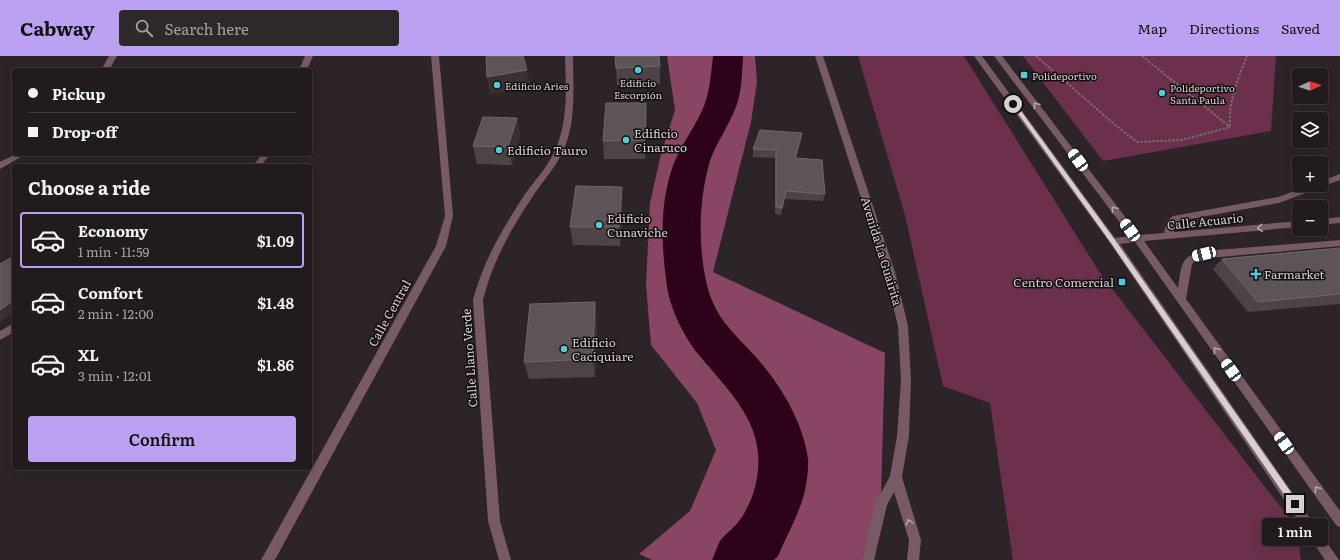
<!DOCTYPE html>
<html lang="en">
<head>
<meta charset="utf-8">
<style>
	:root { --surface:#221b1d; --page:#2e282a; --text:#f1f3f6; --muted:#a2a1a4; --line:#3f393b; --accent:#bca0f2 }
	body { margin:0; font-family:Literata,serif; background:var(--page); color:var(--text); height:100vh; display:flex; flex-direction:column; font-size:15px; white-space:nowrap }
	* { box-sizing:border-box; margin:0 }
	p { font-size:13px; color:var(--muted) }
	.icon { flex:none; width:22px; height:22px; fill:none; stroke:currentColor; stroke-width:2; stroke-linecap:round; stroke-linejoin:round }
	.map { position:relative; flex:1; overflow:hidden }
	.side { position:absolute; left:12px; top:108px; width:300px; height:306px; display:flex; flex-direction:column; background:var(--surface); border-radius:4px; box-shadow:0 2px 10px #0003,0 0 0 1px var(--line) }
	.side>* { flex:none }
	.hud { position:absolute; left:12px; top:12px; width:300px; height:88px; border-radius:4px; box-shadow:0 2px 10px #0003,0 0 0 1px var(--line); display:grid; align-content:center; height:88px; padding:0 16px; background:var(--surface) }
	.needle { width:26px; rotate:87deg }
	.controls { position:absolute; left:1292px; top:12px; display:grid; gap:8px }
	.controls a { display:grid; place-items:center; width:36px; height:36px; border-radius:4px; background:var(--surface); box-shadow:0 2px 10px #0003,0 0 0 1px var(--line); font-size:20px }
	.end { position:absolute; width:18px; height:18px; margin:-9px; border:5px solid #d7d0d2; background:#111; box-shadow:0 0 0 2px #111 }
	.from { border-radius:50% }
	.bubble { position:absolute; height:28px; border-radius:4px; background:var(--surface); box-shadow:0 2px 10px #0003,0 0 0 1px var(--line); font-size:13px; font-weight:600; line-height:28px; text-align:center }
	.car { position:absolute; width:12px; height:24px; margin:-12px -6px; border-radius:5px; box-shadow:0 0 3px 1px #0007; background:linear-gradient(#fff 24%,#345 0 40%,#fff 0 76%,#345 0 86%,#fff 0) }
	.hud b { display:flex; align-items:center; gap:14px; height:38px; font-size:15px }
	.hud b+b { border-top:1px solid var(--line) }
	.hud i { width:10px; height:10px; background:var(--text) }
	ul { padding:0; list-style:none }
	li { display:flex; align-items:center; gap:12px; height:56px; margin:0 8px 6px; padding:0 8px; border:2px solid transparent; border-radius:4px }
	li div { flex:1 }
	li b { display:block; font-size:15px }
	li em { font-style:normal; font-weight:600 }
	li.active { border-color:var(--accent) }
	li>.icon { width:36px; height:36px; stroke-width:1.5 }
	h2 { padding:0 16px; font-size:18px; line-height:48px }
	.primary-button { display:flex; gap:8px; margin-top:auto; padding:8px 16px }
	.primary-button a { flex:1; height:46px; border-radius:4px; background:var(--accent); color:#111; font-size:16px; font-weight:600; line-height:46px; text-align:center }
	header { display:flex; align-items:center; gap:24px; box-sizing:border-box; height:56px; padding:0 20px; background:var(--accent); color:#111 }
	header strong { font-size:19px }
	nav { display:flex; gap:22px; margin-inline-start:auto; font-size:14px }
	.search { width:280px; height:36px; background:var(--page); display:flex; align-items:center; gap:10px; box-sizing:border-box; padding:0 14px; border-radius:4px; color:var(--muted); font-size:15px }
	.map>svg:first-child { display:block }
	.green { fill:#6c304d }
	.forest { fill:#884564 }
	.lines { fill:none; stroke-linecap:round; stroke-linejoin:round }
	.river { fill:#2d0119; fill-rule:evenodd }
	.path { stroke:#756d6f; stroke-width:2; stroke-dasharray:2.5 1.5; stroke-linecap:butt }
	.minor { fill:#785966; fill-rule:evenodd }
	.wall { fill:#4e4448 }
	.shaded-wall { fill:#3b3135 }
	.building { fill:#5d5457; stroke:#70676a }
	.oneway { stroke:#b6a6ac }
	.route { fill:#d7d0d2 }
	.poi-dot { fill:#52ccd5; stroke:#120e10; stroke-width:1.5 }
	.labels { text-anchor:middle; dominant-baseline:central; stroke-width:3; stroke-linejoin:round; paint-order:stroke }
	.far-poi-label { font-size:10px; fill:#d7d0d2; stroke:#120e10; text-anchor:start }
	.poi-label { font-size:12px; fill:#d7d0d2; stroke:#120e10; text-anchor:start }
	.street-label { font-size:12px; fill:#d7d0d2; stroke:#120e10 }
</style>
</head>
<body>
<header>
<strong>Cabway</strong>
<div class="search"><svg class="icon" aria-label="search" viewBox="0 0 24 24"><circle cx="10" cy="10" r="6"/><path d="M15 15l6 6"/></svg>Search here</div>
<nav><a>Map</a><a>Directions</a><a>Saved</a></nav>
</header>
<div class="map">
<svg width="1340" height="504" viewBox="0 0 1340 504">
	<rect width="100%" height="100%" fill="#2d2427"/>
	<path class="green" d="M858,0h106l136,217 196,254 5,33h-288l-23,-157 -47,-17 -38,-171z
		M1023,0h253l-5,75 -168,30z"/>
	<path class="forest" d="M667,0h88l2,26 -6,40 -38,150 172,81 -4,142 -19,65h-210l-13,-6 51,-43 26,-61 -19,-47 -46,-58 -5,-60 4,-82 11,-49 14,-44z"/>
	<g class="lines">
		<path class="river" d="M713,0h30c-1,17 -1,35 -7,51 -7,19 -21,37 -27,57 -10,38 -11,79 -3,117 8,36 25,49 49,75 25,28 48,65 53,103 1,8 -2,31 -5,39 -6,20 -17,39 -25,58l-4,4h-62c3,-6 5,-14 8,-19 6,-8 14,-13 19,-20 6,-7 11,-19 14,-27 20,-63 -19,-97 -55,-140 -16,-20 -30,-50 -32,-75 -5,-38 -6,-79 8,-116 8,-20 22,-37 30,-57 6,-15 7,-33 9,-50z"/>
		<path class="path" d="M1036,0l78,68 23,18 45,-2 48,-13c-2,-25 8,-48 17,-71
			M1142,0l88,71"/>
		<path class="minor" d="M109,0h8l-8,14h-8z
			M305,0h8l-6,14h-8z
			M431,0h8l14,160 -7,30 -170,312 -2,2h-13l175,-314 9,-30z
			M565,0h8c0,29 3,60 -7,88 -7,19 -20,33 -31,49 -23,34 -42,67 -52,107l17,221 11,39h-12l-11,-39 -15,-221c10,-39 30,-72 52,-106 12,-16 26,-31 33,-51 10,-27 8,-58 7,-87z
			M815,0h8l72,216 13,54 3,54 -2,56 -7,41 19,63 -2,20h-12l2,-20 -15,-48 -7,13 -13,55h-12l13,-56 15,-28 7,-40 4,-56 -3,-54 -13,-54z
			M974,0h8l133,182 15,-2 -136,-180h8l137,179 25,-2 3,-12 6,-5 105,-19 33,-12h10v-4l19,-7v6l-61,23 -100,18 -3,1 -2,10 125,-11v6l-155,14 34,47c4,-23 1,-32 27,-37l135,-11v6l-142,13 -6,5 -6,35 154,212v16l-4,-2 -201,-283 -15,2 219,316h-14l-215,-317z
			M16,98h10l-26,15v-7z
			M262,98h8l-9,12h-8z
			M1340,161v6l-19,2v-6z
			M14,267v9l-14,8v-9z"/>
	</g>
	<path class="wall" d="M660,10v18l-43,1 -1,-17z
		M517,62l3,18 -8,29 -35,-1 -4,-18z
		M647,65l-2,38h-41l-1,-18z
		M802,77l-1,8 -5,17 29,36 -2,7 -38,-2 -4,16 -6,-1v-56l-22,-1v-8z
		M623,149l-3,41 -47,-1 -3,-18z
		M1340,192v56l-92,8 -35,-43 9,-10z
		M595,246l2,18 -2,57 -66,2 -5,-17z"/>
	<path class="shaded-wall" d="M527,14l3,17 -40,7 -3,-17z
		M646,47l1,18 -2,38v-19z
		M517,62l3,18 -8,29 -4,-18z
		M802,77l-1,8 -7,24 1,-7z
		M622,131l1,18 -3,41 -1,-19z
		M786,135l-1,8 -4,16 1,-7z
		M14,244v13l-14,9v-12z
		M595,246l2,18 -2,57 -2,-18z"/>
	<path class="building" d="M486,0h37l4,14 -40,7z
		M615,0h44l1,10 -44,2z
		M606,47h40l-1,37 -42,1z
		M483,61l34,1 -9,29 -35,-1z
		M760,74l42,3 -7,25 27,2 3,34 -39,-3 -4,17 -6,-1v-57l-23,-1z
		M576,130l46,1 -3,40h-49z
		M1340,192v46l-82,8 -36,-43z
		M14,200v44l-14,10v-46z
		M595,246l-2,57 -69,3 6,-58z"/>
	<defs><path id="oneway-chevron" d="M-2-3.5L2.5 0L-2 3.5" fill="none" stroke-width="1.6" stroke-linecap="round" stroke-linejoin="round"/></defs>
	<g class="oneway">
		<use href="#oneway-chevron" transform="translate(1036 49) rotate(-127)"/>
		<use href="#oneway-chevron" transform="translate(1114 153) rotate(-127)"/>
		<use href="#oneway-chevron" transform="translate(1260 172) rotate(174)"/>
		<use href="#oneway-chevron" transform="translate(1216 294) rotate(-126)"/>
		<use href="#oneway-chevron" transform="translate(1317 433) rotate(-126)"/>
		<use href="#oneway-chevron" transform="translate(909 466) rotate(-106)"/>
	</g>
	<path class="route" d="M1012,47h3l100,137 182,261v5h-5l-181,-263 -99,-138z"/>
	<g class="poi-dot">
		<circle cx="638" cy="14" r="4"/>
		<rect x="1020" y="15" width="8" height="8" rx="2"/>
		<circle cx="497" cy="29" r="4"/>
		<circle cx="1162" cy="37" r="4"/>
		<circle cx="626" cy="84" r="4"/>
		<circle cx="499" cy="94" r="4"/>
		<circle cx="599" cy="169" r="4"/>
		<path d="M1254 212h4v4h4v4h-4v4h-4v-4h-4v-4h4z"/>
		<rect x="1118" y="222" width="8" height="8" rx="2"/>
		<circle cx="564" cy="293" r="4"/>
	</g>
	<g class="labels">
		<g class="far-poi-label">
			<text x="1032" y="19">Polideportivo</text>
			<text x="638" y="26" text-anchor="middle">Edificio<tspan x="638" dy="12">Escorpión</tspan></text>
			<text x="505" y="29">Edificio Aries</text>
			<text x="1170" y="31">Polideportivo<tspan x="1170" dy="12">Santa Paula</tspan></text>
		</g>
		<g class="poi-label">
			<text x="634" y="77">Edificio<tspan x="634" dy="14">Cinaruco</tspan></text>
			<text x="507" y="94">Edificio Tauro</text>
			<text x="607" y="162">Edificio<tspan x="607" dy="14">Cunaviche</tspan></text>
			<text x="1264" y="218">Farmarket</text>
			<text x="1114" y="226" text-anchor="end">Centro Comercial</text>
			<text x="572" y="286">Edificio<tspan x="572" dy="14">Caciquiare</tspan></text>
		</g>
		<g class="street-label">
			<text transform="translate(1205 165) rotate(-6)">Calle Acuario</text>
			<text transform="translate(882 195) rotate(73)">Avenida La Guairita</text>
			<text transform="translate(389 257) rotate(-61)">Calle Central</text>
			<text transform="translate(469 302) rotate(-94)">Calle Llano Verde</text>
		</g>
	</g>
</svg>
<div class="controls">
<a><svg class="needle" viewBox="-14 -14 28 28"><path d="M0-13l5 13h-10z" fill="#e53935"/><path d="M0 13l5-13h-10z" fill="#a2a1a4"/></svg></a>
<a><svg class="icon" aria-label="layers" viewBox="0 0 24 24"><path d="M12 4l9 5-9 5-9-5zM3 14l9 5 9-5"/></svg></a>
<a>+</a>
<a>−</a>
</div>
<i class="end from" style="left:1013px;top:48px"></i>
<i class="end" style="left:1295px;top:448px"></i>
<div class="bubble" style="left:1262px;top:462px;width:66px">1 min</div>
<i class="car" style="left:1078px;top:104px;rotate:323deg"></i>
<i class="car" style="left:1130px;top:174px;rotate:323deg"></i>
<i class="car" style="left:1204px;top:198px;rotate:257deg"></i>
<i class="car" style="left:1231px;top:314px;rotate:324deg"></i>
<i class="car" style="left:1284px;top:387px;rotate:324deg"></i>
<div class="hud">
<b><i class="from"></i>Pickup</b>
<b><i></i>Drop-off</b>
</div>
<section class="side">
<h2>Choose a ride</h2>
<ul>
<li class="active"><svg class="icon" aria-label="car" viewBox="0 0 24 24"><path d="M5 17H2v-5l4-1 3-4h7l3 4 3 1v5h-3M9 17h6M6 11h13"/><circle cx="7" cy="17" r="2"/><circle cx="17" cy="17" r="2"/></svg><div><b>Economy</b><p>1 min · 11:59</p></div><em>$1.09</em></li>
<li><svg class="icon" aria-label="car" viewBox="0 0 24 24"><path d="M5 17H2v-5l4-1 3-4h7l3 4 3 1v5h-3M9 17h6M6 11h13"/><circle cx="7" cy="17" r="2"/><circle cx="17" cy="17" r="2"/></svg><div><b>Comfort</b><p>2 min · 12:00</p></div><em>$1.48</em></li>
<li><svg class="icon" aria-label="car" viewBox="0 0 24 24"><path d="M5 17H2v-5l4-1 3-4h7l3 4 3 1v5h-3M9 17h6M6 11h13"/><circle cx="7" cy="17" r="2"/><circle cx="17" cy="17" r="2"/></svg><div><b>XL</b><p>3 min · 12:01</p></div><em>$1.86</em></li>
</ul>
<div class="primary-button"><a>Confirm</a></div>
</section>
</div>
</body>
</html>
